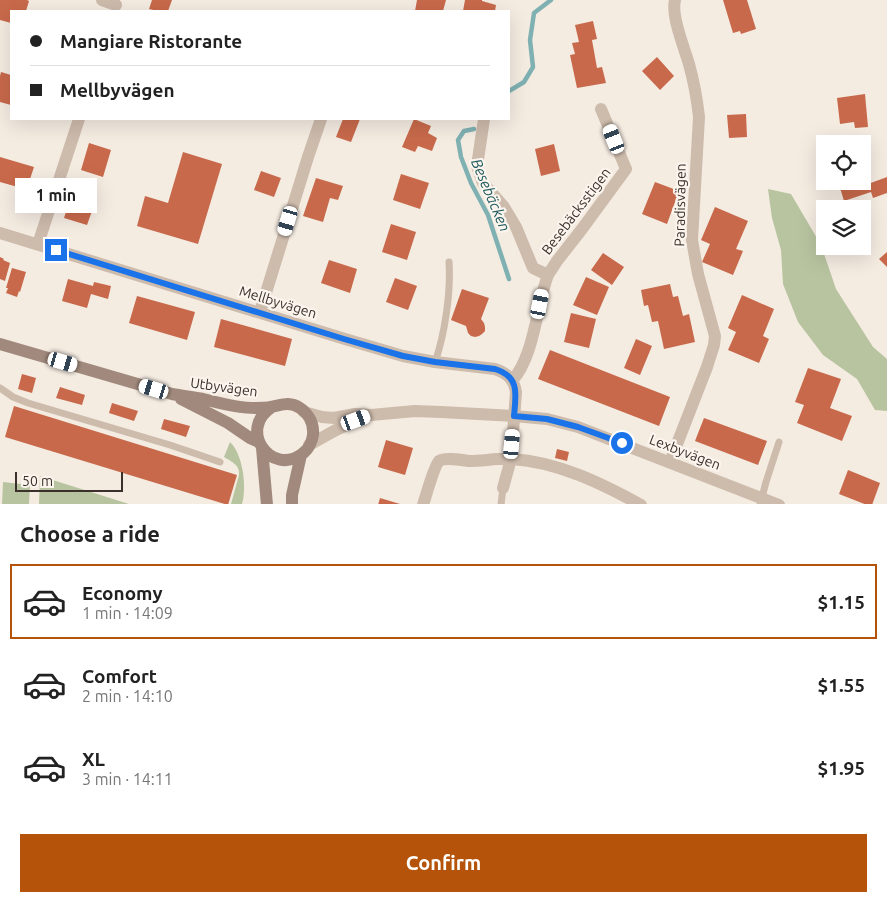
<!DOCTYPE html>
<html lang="en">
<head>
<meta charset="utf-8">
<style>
	:root { --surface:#fff; --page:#f6f6f6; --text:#222; --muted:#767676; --line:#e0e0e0; --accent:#b45309 }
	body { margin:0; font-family:Ubuntu,sans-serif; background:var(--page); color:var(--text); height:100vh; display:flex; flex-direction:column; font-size:19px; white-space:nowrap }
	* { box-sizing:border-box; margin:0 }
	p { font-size:16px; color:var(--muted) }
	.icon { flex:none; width:28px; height:28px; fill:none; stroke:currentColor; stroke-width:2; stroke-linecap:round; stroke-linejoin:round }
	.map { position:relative; height:504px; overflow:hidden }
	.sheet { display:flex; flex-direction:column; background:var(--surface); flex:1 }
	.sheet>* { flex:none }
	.guide { position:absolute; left:10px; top:10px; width:500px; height:110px; border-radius:0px; box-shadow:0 5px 20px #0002; display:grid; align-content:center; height:110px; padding:0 20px; background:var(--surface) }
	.fabs { position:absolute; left:816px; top:135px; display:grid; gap:10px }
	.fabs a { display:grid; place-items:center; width:55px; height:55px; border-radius:0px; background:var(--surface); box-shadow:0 5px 20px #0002; font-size:25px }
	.scale { position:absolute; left:15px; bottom:12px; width:108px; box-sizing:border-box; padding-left:5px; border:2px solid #3b302b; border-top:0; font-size:14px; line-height:18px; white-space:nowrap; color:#3b302b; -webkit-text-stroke:4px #fbf5ee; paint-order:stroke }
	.end { position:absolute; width:22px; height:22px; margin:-11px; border:6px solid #1a73e8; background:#fff; box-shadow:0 0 0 2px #fff }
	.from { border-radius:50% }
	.bubble { position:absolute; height:35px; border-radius:0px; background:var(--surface); box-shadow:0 5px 20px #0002; font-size:16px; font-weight:700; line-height:35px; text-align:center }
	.car { position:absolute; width:15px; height:30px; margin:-15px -8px; border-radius:6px; box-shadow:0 0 4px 1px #0007; background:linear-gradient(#fff 24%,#345 0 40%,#fff 0 76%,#345 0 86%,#fff 0) }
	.guide b { display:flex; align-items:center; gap:18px; height:48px; font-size:19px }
	.guide b+b { border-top:1px solid var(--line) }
	.guide i { width:12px; height:12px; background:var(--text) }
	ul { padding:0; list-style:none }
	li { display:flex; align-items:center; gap:15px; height:75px; margin:0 10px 8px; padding:0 10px; border:2px solid transparent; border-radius:0px }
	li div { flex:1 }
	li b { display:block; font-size:19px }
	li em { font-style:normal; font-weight:700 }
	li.on { border-color:var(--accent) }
	li>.icon { width:45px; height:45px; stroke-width:1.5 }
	h2 { padding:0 20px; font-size:22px; line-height:60px }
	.action { display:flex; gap:10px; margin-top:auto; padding:10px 20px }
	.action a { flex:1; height:58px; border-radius:0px; background:var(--accent); color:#fff; font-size:20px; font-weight:700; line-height:58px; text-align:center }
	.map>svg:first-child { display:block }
	.green { fill:#b8c4a0 }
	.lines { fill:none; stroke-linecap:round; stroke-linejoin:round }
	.stream { stroke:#7fb0b2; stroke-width:4.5 }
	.building { fill:#c8694b }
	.service { stroke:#cdbbac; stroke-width:7 }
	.minor { stroke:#cdbbac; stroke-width:12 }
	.tertiary { stroke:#cdbbac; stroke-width:12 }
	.secondary { stroke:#a18a7d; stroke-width:12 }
	.route { stroke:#1a73e8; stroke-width:6 }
	.labels { text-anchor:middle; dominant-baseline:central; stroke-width:4.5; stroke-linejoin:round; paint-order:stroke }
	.street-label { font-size:14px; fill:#3b302b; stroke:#fbf5ee }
	.water-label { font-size:15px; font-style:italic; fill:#1f5a5e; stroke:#fbf5ee }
</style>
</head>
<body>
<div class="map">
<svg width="887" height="505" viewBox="0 0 887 505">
	<rect width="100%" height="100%" fill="#f4ebe1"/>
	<path class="green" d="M768,189l23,5 30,51 15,44 37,58 14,12v52l-12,-1 -18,-31 -34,-24 -25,-33 -15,-38 -2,-34 -9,-32z
		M230,442c13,12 17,45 12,62h-11l8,-29c1,-10 -7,-13 -15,-18z
		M40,476l89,28h-90z
		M3,482l27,3 -1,19h-27z"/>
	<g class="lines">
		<path class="stream" d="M509,91l15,-9 9,-15 -3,-27 4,-27 17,-13
			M474,129l-10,2 -6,9 3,17 10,26 17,32 21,64"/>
	</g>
	<path class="building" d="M0,0h27l2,1 -3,10h-15v12l-11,-3z
		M152,0h20l-4,11h-10l-9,-2z
		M417,0h29l-3,11h-28z
		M465,0h17v1l14,4 -1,6h-32z
		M723,0h24l9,29 -15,5 -1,-3 -7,2z
		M593,21l4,18 -5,1 5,28 5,-1 4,16 -29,5 -7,-33 5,-1 -3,-11 7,-1 -4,-17z
		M657,57l17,19 -14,14 -18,-19z
		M1,72l10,3v30l-11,-3v-26z
		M865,94l3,33 -13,1 -1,-6 -14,2 -3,-26z
		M746,114l1,23 -18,1 -2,-23z
		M343,119h17l-9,23 -15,-5z
		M414,119l17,7 -3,7 9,5 -5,13 -14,-5 -3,6 -13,-5z
		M89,143l22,7 -8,27 -22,-7z
		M554,144l6,27 -19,5 -6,-27z
		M183,152l39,12 -24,80 -61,-18 8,-30 23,7z
		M0,157l34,10 -4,12 6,2 -4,16 -9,-3 2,-5 -25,-7z
		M863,169l5,15 19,-7v16l-14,5 -2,-6 -27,9 -6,-20h24z
		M261,171l20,7 -7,19 -20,-7z
		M401,174l28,9 -9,26 -27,-9z
		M316,178l27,8 -5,14 -8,-2 -7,24 -20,-6z
		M655,182l24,9 -12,33 -25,-10z
		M73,190l24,7 -10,28 -23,-7z
		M715,207l33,14 -12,28 7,2 -10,24 -31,-13 8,-18 -9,-4z
		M391,224l25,8 -9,28 -25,-8z
		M887,252v15l-8,-8z
		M603,253l21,14 -12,18 -21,-15z
		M0,257l4,2 -1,1 7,3 -5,18 -5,-2z
		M329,260l28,9 -7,24 -29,-10z
		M12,268l14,4 -6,20 -1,-1 -2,6 -11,-4 2,-5h-2z
		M586,277l23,10 -12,28 -24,-10z
		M395,278l22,8 -9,24 -22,-8z
		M68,279l25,7 1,-4 17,4 -3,13 -17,-5 -4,14 -25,-7z
		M670,284l3,13 5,-1 5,20 6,-2 6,28 -31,7 -6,-28 -6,1 -4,-17 -4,1 -3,-16z
		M462,289l27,9 -8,21 3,4 1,4v4l-3,3 -3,2 -4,1 -4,-1 -3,-3 -2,-7 -15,-6z
		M742,295l32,14 -11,27 6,3 -10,24 -31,-13 8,-18 -8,-4z
		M137,296l58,16 -8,28 -58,-17z
		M571,313l25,6 -7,29 -25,-6z
		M221,319l71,20 -7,27 -71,-19z
		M636,339l16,7 -12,29 -16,-7z
		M550,350l120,47 -11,29 -121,-47z
		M808,368l33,11 -11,29 22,8 -10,25 -45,-18 7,-18 -9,-3z
		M22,374l14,4 -4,15 -14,-4z
		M60,387l25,8 -3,10 -26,-7z
		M112,403l26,8 -4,10 -25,-8z
		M14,406l223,69 -9,30 -223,-68z
		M704,418l63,23 -9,24 -63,-24z
		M164,419l26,7 -4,11 -25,-8z
		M386,440l27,8 -8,27 -27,-8z
		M557,449l12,3 -2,9 -12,-3z
		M848,470l32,13 -8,22h-5l-28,-11z
		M380,498l20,6v1h-22z"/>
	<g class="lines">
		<path class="service" d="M435,362c10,-28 16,-71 14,-100
			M0,388l13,9 15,6 142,42 50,17
			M501,505l2,-17
			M760,505l6,-23 13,-40"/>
		<path class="minor" d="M102,0l14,5
			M484,119l-7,47 6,17 21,24 12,20 17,41 15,7c-12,32 -13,80 -36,106
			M0,233l345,106 58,17 32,6 60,7c12,4 19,10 21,23l-5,67 -8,29
			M38,244l41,-125
			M548,275l9,-14 25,-32 44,-60 -25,-60
			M260,312l48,-155 13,-38
			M670,462l37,-95 7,-22 1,-9 -17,-62 -6,-34 7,-123c-2,-18 -5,-35 -10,-53 -5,-17 -18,-48 -14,-64
			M423,505c3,-9 11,-39 16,-44 6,-4 23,-1 30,0 14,0 29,-3 43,-2 46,3 89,24 129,46"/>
		<path class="tertiary" d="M304,412l18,5 12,1 21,-4 16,1 44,-4 26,1 73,4 33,3 31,8 201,78
			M309,445l25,-14 29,-14"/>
		<path class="secondary" d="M0,344l172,50c10,2 21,3 31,5 17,4 34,9 52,9 5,0 11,0 16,-1 11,-2 18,-6 29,1 9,6 14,16 13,27 -1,7 -5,15 -11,19 -31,23 -65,-25 -30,-47
			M181,399l47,24 22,15 9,4
			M262,448l5,57
			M292,505v-10l9,-40"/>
	</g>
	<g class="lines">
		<path class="route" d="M56,250l288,89 59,17 32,6 60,7c25,8 21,25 19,47l33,3 31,8 44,16"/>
	</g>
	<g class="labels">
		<g class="street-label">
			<text transform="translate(680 205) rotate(-89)">Paradisvägen</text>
			<text transform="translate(576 211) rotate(-53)">Besebäcksstigen</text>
			<text transform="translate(278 302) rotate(17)">Mellbyvägen</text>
			<text transform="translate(224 387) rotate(8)">Utbyvägen</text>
			<text transform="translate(685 452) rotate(21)">Lexbyvägen</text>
		</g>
		<g class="water-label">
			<text transform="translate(491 195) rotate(67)">Besebäcken</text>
		</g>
	</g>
</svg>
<div class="fabs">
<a><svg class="icon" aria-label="locate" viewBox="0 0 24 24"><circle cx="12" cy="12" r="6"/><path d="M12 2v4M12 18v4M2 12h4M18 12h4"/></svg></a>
<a><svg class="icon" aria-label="layers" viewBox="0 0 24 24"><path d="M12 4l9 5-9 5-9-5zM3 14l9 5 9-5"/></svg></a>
</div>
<div class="scale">50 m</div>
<i class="end from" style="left:622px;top:443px"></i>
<i class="end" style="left:56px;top:250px"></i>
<div class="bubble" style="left:15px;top:178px;width:82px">1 min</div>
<i class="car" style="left:614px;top:139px;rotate:338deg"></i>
<i class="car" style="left:288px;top:221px;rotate:197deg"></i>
<i class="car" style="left:540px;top:304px;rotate:11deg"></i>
<i class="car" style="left:63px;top:362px;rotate:106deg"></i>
<i class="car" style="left:154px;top:389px;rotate:287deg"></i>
<i class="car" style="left:356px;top:420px;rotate:70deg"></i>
<i class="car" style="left:512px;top:444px;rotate:5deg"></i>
<div class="guide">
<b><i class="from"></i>Mangiare Ristorante</b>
<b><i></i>Mellbyvägen</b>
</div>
</div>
<section class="sheet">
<h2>Choose a ride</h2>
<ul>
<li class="on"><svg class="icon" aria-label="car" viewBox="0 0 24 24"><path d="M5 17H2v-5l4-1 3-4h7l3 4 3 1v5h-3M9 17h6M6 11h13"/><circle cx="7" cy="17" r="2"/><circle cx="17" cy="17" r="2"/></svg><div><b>Economy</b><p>1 min · 14:09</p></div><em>$1.15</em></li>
<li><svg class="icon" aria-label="car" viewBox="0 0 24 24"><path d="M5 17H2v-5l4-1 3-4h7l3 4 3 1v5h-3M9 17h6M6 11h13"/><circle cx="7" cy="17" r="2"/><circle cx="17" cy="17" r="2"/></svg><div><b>Comfort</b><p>2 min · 14:10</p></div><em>$1.55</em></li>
<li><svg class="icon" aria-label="car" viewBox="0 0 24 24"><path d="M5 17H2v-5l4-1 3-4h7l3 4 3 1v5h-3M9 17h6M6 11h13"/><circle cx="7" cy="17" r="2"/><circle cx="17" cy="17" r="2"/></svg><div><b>XL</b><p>3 min · 14:11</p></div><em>$1.95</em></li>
</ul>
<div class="action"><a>Confirm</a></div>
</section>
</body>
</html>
